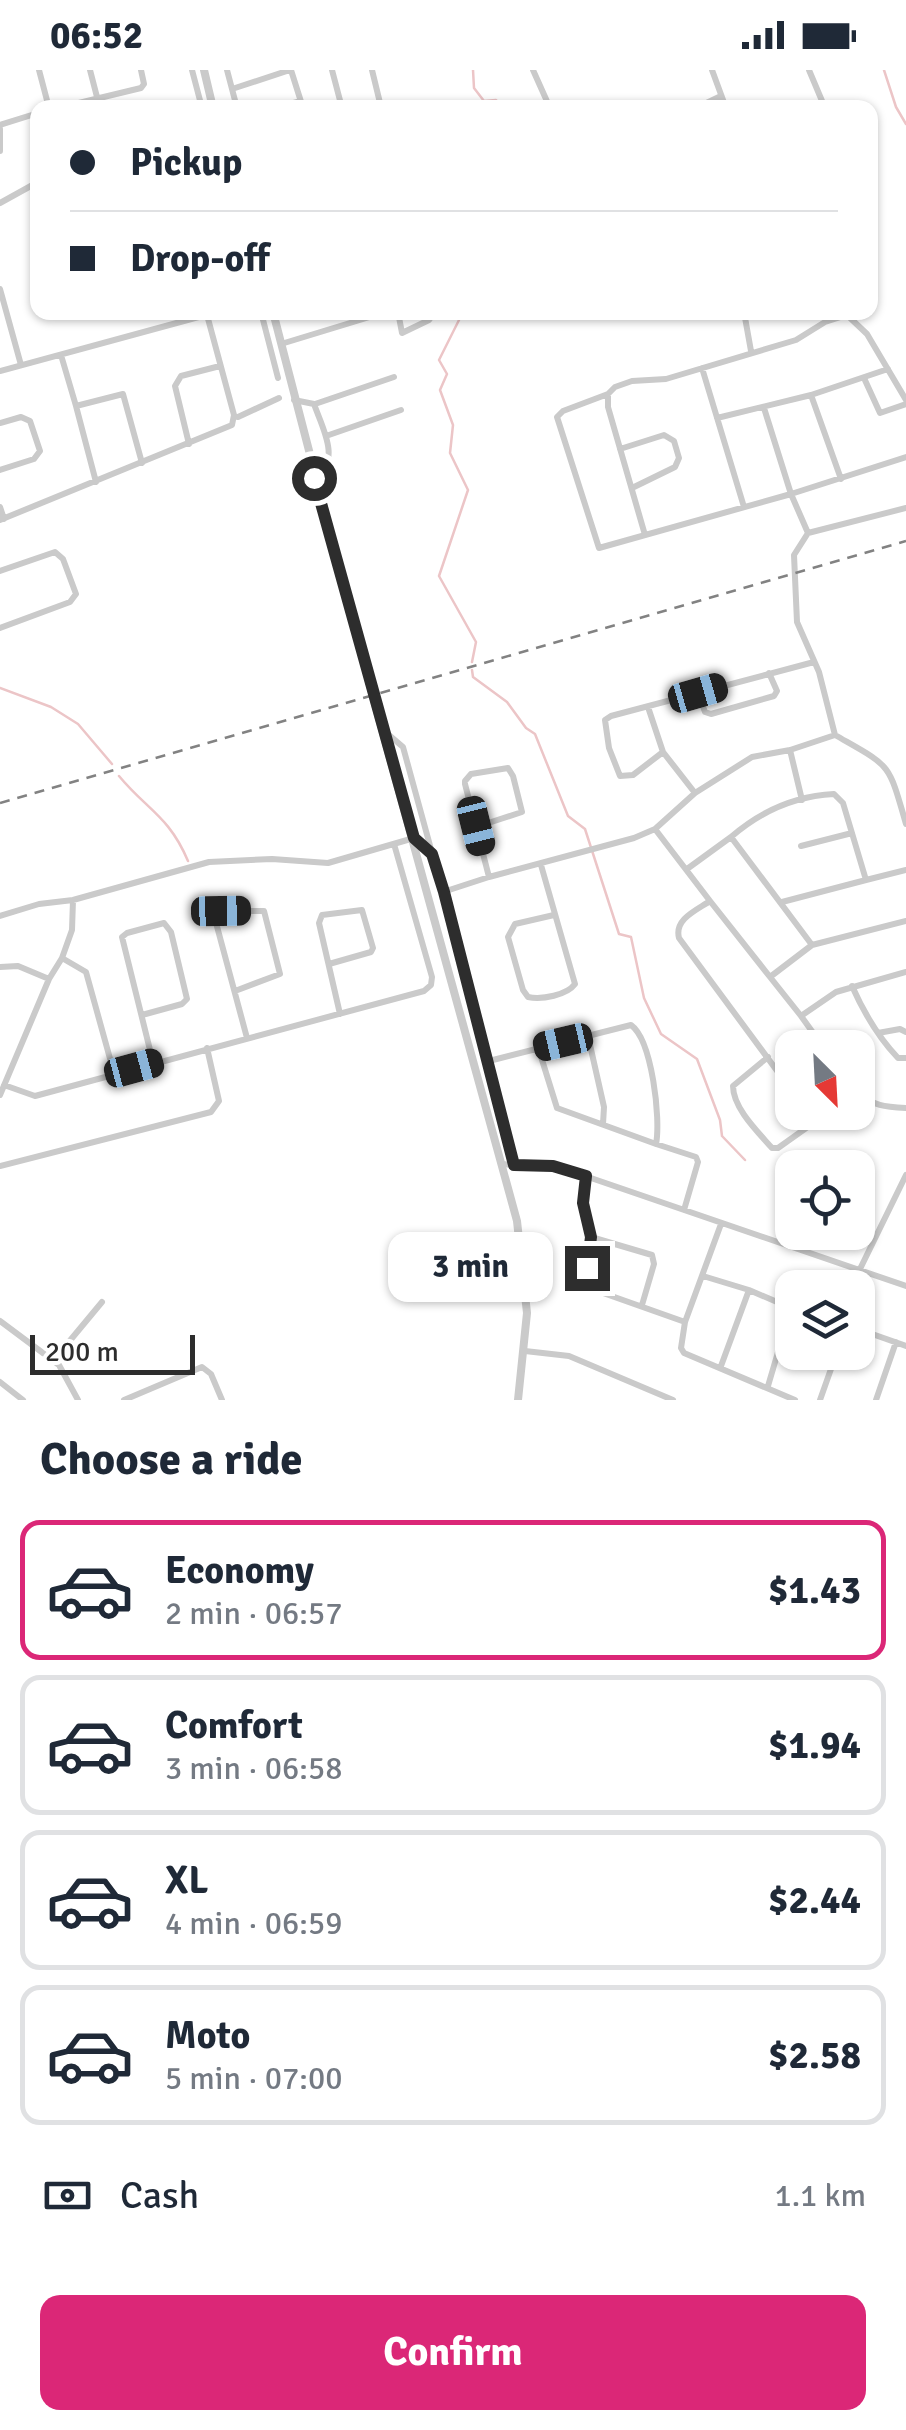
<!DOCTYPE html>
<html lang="en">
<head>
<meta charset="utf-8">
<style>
	:root { --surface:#fff; --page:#f6f6f7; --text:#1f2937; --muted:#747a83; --line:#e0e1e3; --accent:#db2777 }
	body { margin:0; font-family:Signika,sans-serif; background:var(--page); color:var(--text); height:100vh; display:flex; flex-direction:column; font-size:38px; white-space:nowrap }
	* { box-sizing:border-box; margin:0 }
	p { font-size:32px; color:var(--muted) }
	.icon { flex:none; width:55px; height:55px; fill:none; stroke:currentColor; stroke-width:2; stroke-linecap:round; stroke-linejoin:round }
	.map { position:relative; height:1330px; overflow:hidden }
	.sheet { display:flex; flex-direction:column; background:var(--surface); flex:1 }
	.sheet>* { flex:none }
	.top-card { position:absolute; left:30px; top:30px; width:848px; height:220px; border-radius:20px; box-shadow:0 2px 8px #0004; display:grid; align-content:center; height:220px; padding:0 40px; background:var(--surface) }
	.needle { width:65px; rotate:156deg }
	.buttons { position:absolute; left:775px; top:960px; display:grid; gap:20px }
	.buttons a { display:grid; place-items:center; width:100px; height:100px; border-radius:20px; background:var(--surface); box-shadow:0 2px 8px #0004; font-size:50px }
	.scale { position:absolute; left:30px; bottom:25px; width:165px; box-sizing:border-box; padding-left:10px; border:5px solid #2d2d2d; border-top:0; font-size:28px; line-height:35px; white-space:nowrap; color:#2d2d2d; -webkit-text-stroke:8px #fff; paint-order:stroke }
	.end { position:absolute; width:45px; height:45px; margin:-22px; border:12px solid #2d2d2d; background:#fff; box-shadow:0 0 0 5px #fff }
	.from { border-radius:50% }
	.bubble { position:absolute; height:70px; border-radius:20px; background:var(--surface); box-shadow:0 2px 8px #0004; font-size:32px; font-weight:700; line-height:70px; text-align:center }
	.car { position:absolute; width:30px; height:60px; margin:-30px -15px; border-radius:12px; box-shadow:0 0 8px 2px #0007; background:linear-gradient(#222 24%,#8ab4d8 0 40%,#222 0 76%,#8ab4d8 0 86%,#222 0) }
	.top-card b { display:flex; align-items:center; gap:35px; height:95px; font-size:38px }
	.top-card b+b { border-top:2px solid var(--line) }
	.top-card i { width:25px; height:25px; background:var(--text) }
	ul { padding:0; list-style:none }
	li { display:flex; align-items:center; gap:30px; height:140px; margin:0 20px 15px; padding:0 20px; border:5px solid var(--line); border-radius:20px }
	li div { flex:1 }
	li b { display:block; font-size:38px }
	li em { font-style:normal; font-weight:700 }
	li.active { border-color:var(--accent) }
	li>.icon { width:90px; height:90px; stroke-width:1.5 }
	h2 { padding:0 40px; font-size:45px; line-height:120px }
	.pay { display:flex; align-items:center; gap:25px; height:110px; padding:0 40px; font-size:38px }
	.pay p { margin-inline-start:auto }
	.action { display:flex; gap:20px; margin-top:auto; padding:20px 40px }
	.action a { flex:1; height:115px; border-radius:20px; background:var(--accent); color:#fff; font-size:40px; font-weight:700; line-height:115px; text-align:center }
	.status { display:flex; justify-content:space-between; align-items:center; height:70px; padding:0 50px; background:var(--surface); direction:ltr }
	.status svg { height:28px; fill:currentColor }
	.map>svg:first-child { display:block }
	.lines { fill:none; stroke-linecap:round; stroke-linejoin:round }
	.stream { stroke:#ecc5c7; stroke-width:2.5 }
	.minor { stroke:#cacaca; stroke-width:6 }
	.tertiary { stroke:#cacaca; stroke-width:8 }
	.rail { stroke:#828282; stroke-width:2.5; stroke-dasharray:10 8; stroke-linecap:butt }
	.route { stroke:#2d2d2d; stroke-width:12 }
</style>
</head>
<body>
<div class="status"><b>06:52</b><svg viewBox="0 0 49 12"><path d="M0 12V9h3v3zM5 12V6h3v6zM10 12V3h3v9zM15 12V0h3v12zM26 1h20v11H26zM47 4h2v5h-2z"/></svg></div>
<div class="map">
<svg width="906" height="1330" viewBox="0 0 906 1330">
	<rect width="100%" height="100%" fill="#fff"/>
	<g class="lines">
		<path class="stream" d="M473,0l1,18 10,13 12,-1 6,8
			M884,0l12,37 10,17
			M463,242l-24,48 8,14 -7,16 13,35 -3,28 18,37 -29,86 37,66 -4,20
			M472,600l1,7 34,25 19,26 9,6 33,82 17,13 34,105 12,3 13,61 17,36 36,25 23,61 2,16 23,24
			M0,618l51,19 27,17 34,40
			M119,706c28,34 50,40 69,85"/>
		<path class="minor" d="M39,0l10,38
			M90,0l7,27
			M192,0l10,38
			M227,0l10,38
			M291,0l12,38
			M332,0l10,38
			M372,0l9,37
			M533,0l17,38
			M712,0l14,38
			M809,0l16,38
			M232,19l58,-19
			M58,38l83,-20 3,-4 -3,-14
			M275,38l26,-7
			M380,38h31
			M696,38l25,-12
			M0,55l38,-12
			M0,59v22
			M0,133l38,-21
			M0,219l21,76
			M261,242l17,66
			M398,242l4,21 27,-13 6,-8
			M744,242l7,39
			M281,274l105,-32
			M61,285l15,51
			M702,298l42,139
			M0,301l217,-59
			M864,308l16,35 26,-9
			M608,324v13l37,128
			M811,325l77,-26
			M294,330l20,4c8,23 28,57 1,73
			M906,330l-39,-66 -20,-19 -22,7 -29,18 -130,39 -34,2 -17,6 -7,7 -45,17 -6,6 42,131 192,-54 115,-37
			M315,334l79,-27
			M238,347l41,-19
			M717,348l94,-23 30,84
			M0,353l21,-6 9,4 10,30 -6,8 -34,11
			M326,366l75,-26
			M189,374l-14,-58 6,-10 39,-10
			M620,379l44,-14 10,6 5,17 -4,9 -43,21
			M96,412l-20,-76 47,-12 19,69
			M0,437l4,12
			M0,450l232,-95 2,-10 -27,-100
			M808,463l98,-25
			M0,501l55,-19 8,7 13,35 -6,8 -70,26
			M698,623l7,19 6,2 63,-18 3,-5 -8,-18
			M648,637l15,45
			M382,659l21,18 86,314 25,104 -12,-1
			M835,665c56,32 53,26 71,89
			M790,680l12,50
			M695,723l-32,-41 -30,23 -13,1 -11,-28 -4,-28 6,-4 203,-54
			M476,757l46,-15 -9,-36 -5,-8 -37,6 -6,7v3l24,93
			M655,759l55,72
			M731,767c30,-26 63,-41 103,-43l9,9 23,77 40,-10
			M801,776l51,-13
			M541,795l34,119c-8,11 -33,16 -47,13l-5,-7 -15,-53 7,-13 39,-9
			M687,799l44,-32 81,108
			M443,822l46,-15 145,-39 21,-9 40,-36 57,-36 38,-7 45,-15 -16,-63 -22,-50 -3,-67 14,-22 -17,-39 -27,-86
			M782,832l84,-22
			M0,846l39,-12 34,-4 136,-38 63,-3 56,4 86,-25 18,16
			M62,888l24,14 28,101
			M329,894l42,-12 2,-4 -11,-38 -40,5 -3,8 21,91
			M0,897l18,-1 31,13
			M770,907l-60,-76c-13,9 -36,18 -31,37l113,153
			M852,916c12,27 26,51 46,72h8
			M235,921l45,-17 -16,-63h-43l-5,5 -1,3 32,119
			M142,945l40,-11 5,-5 -16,-67 -7,-9 -37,10 -5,4 31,125
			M801,946l-31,-39 42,-32 94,-24
			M878,963l22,-4 6,3
			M588,966l16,71 -1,17
			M824,978l-23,-32 35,-24 70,-20
			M768,987l-35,29c0,22 25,46 39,62h6l38,-27
			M489,991l142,-36c21,15 30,94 25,119l-99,-36 -19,-61
			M4,1015l31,11 389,-105 7,-6 1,-8 -38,-133
			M858,1022c15,14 27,15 48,16
			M0,1025l49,-116 13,-21 10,-28 1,-30
			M809,1042l7,9 11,-9
			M656,1074l40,13 2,5 -14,48
			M514,1095h39l353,121
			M0,1096l211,-54 8,-11 -12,-53
			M586,1106l-3,27 8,34 -5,47 3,4 96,34
			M721,1154l-36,98 -4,26 3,5 111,47
			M591,1167l61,18 2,9 -12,41
			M859,1201l47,-96
			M703,1206l46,14 42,18 -23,78
			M858,1228l9,-24
			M0,1251l59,44 19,35
			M858,1259l48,17
			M525,1281l44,5 104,44
			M53,1291l49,-59
			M721,1296l28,-76
			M0,1312l23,18
			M124,1330l78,-33 9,7 11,26
			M820,1330l17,-48
			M876,1330l20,-58"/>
		<path class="tertiary" d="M204,0l9,38
			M273,242l99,381 145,528 10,92 -9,87"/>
		<path class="rail" d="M0,733l906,-262"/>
	</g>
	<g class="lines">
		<path class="route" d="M314,408l100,360 18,16 12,38 70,273 39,1 33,10 -3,27 8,34 -4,31"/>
	</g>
</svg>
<div class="buttons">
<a><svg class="needle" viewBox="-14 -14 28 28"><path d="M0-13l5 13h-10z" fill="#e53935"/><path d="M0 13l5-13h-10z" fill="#747a83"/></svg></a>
<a><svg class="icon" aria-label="locate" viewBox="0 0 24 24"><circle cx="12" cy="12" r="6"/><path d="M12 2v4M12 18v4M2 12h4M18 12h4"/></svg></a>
<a><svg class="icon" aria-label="layers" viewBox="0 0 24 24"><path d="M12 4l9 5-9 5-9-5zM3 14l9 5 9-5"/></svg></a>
</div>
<div class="scale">200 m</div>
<i class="end from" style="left:314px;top:408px"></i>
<i class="end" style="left:587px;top:1198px"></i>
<div class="bubble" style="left:388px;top:1162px;width:165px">3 min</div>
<i class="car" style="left:698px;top:623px;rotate:74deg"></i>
<i class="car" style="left:476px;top:756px;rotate:166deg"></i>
<i class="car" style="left:221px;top:841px;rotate:89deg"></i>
<i class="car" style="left:563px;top:972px;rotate:257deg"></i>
<i class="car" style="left:134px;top:998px;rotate:75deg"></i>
<div class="top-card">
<b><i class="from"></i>Pickup</b>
<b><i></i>Drop-off</b>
</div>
</div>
<section class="sheet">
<h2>Choose a ride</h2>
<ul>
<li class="active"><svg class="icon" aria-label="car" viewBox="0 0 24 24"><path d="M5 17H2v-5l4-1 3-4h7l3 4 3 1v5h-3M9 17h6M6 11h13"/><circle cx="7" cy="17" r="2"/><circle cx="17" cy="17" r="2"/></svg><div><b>Economy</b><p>2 min · 06:57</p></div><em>$1.43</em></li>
<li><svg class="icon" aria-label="car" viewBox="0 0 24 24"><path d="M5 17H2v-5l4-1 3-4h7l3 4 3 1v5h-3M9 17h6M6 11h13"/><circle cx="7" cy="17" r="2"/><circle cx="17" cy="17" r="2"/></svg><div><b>Comfort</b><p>3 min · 06:58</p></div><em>$1.94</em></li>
<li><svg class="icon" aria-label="car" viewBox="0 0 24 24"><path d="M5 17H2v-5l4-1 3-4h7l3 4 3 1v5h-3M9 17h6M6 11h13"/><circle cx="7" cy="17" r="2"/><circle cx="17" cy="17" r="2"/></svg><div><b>XL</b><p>4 min · 06:59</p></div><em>$2.44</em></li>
<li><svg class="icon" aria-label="car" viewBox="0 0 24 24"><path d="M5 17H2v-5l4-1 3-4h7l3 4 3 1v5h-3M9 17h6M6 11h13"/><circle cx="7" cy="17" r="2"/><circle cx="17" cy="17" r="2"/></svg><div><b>Moto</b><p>5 min · 07:00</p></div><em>$2.58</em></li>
</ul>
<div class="pay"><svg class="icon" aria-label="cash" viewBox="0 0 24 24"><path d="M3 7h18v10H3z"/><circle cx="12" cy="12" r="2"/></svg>Cash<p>1.1 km</p></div>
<div class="action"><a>Confirm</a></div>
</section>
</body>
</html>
